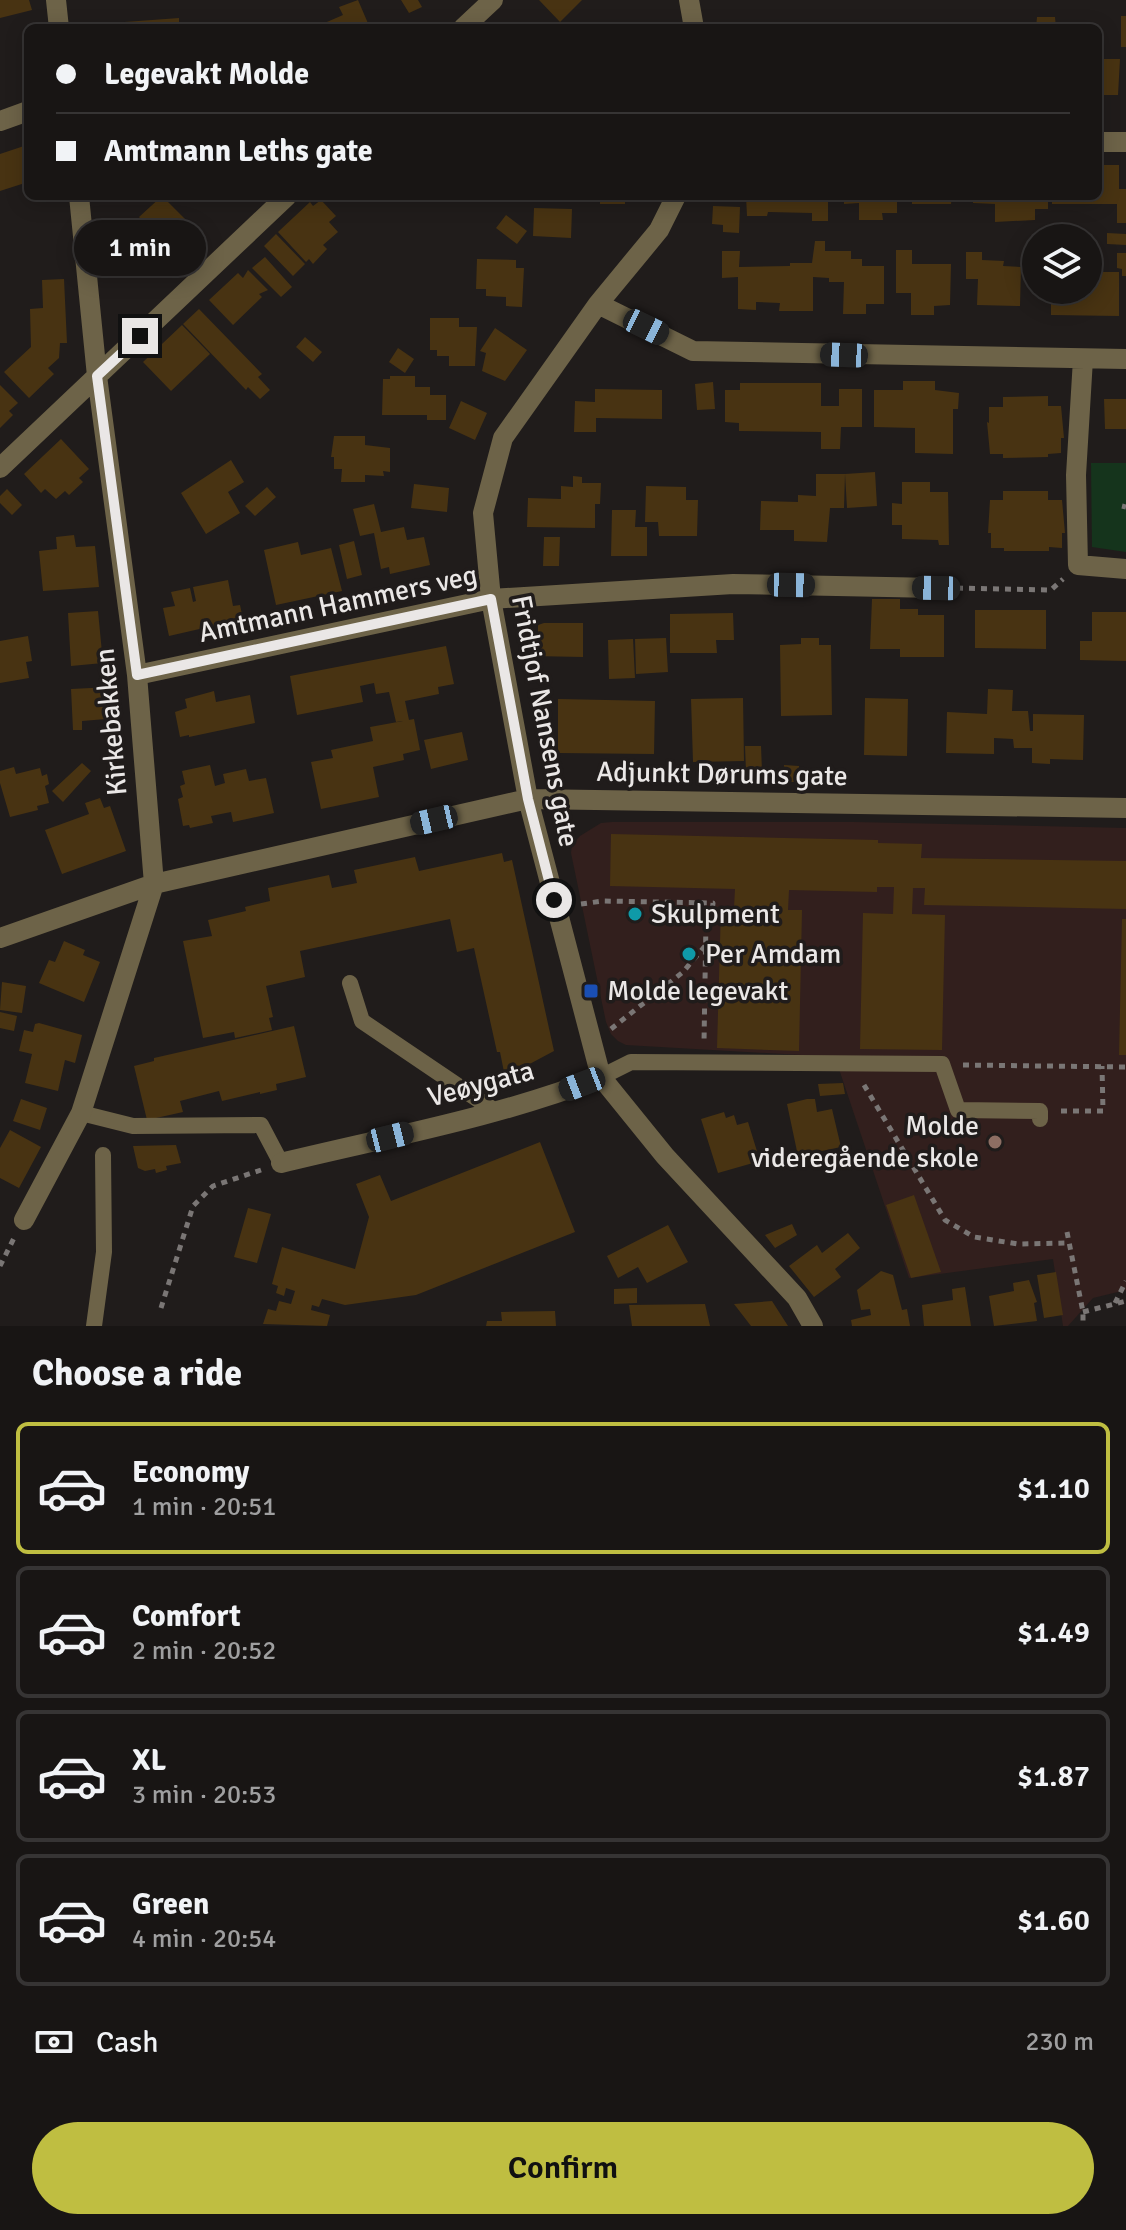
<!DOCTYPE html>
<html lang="en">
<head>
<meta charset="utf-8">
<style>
	:root { --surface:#181514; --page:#211e1d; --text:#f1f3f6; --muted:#9f9fa0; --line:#363434; --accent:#bfbe41 }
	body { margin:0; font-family:Signika,sans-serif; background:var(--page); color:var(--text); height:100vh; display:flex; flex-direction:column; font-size:30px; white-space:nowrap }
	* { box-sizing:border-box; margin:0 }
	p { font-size:26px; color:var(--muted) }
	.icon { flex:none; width:44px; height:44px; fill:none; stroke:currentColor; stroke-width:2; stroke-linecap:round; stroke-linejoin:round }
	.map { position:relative; height:1326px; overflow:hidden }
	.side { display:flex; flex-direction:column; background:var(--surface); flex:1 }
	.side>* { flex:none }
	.guide { position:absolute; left:24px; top:24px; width:1078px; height:176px; border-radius:12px; box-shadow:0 4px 20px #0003,0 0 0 2px var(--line); display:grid; align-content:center; height:176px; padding:0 32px; background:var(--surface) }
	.tools { position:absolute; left:1022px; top:224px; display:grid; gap:16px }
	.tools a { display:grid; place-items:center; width:80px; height:80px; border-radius:50%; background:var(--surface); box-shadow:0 4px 20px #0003,0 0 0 2px var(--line); font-size:40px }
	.end { position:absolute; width:36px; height:36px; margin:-18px; border:10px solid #eae7e6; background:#111; box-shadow:0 0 0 4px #111 }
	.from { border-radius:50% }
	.bubble { position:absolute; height:56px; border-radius:28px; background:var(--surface); box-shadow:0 4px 20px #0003,0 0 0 2px var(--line); font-size:26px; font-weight:600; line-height:56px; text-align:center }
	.car { position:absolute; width:24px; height:48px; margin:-24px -12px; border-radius:10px; box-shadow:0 0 6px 2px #0007; background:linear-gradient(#222 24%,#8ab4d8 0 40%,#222 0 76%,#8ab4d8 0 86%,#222 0) }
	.guide b { display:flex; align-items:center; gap:28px; height:76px; font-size:30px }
	.guide b+b { border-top:2px solid var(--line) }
	.guide i { width:20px; height:20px; background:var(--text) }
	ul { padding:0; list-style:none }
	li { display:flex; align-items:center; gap:24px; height:132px; margin:0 16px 12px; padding:0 16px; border:4px solid var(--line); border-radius:12px }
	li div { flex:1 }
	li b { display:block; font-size:30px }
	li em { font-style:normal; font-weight:600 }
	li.current { border-color:var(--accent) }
	li>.icon { width:72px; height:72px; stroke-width:1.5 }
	h2 { padding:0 32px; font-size:36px; line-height:96px }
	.pay { display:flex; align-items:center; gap:20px; height:88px; padding:0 32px; font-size:30px }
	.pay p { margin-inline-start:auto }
	.button { display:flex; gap:16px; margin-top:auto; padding:16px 32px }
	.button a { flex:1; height:92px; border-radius:48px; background:var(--accent); color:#111; font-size:32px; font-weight:600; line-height:92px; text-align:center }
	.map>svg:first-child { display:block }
	.education { fill:#321f1d }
	.green { fill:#15341c }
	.building { fill:#483312 }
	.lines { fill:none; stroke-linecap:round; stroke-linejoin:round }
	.path { stroke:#7a7675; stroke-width:5; stroke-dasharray:6 6; stroke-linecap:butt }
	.service { stroke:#6d6348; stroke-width:16 }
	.minor { stroke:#6d6348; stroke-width:20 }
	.route { stroke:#eae7e6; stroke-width:10 }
	.culture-dot { fill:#0f9aa8; stroke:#201c1b; stroke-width:3 }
	.transit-dot { fill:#1a4fb4; stroke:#201c1b; stroke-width:3 }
	.education-dot { fill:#8d6e63; stroke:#201c1b; stroke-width:3 }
	.labels { text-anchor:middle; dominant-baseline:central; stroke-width:7; stroke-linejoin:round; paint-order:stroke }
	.street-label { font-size:28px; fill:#eae7e6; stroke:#201c1b }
	.poi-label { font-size:28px; fill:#eae7e6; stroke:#201c1b; text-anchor:start }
</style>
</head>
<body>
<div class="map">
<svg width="1126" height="1326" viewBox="0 0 1126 1326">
	<rect width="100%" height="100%" fill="#201c1b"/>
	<path class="education" d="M612,822h242l272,6v462l-33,8 -25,28h-5l-10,-67 -144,19 -74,-221 -209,-12 -8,-4 -7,-7 -5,-12 -35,-169 1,-8 8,-9 21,-13z"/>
	<path class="green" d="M1091,463h35v89l-34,-5z"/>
	<path class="building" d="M0,0h29l3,10 -32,8z
		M358,0l12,28h-57l30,-13 -4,-8z
		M401,0h17l4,7 -13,6z
		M539,0h43l-22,22z
		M1121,16h5v31h-5z
		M1037,17h18l1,11h-20z
		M179,18v6h13l1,4h-82v-5z
		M1098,59h22l-2,36h-20z
		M24,146l4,13v23l-28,9v-37z
		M1098,165h21v24h7v34h-9v-19h-65v-8h46z
		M162,196l41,41 -31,30 -12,-12 -5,5 -10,-10 5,-5 -5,-6 8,-8 -14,-14z
		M600,196h25v8h-25z
		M746,196h82v25h-16v-8l-44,-1 -1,4h-20z
		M839,196h58v17h-15l1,7h-24v-17l-15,1v-5h-5z
		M912,196h40l-1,8h-39z
		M973,196h75v13h-13v11l-40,2v-18l-22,-1z
		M321,200l15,16 -7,6 9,10 -15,13 4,4 -14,15 -4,-5 -3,3 -28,-30 32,-30 3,4z
		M713,206l27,1 -1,26 -16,-1v-7l-11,-1z
		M534,208l38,1 -1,29 -38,-2z
		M506,215l21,16 -10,13 -21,-16z
		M1107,233l19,1v11l-19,-1z
		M276,234l29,30 -12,12 -29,-30z
		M815,241h10v10h26v8h11v7h22v38h-18v10h-23l1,-32h-15v-4l-16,-1v34h-34l1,-8 -24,-1v8l-18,-1v-32l-16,1v-27h18l-1,16 51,-1v-3h22z
		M896,250h16v14h39l-1,41 -16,1v9h-23v-22h-15z
		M966,252h16v8l22,1 -1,5 18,1 -1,39 -43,-1 1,-26h-12z
		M1117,253h9v23h-4v-7l-5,-1z
		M265,257l27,30 -11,10 -29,-29z
		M477,259l39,1v8h8l-2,39 -16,-1v-9l-20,-1v-7h-10z
		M1088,266h8v6h23v44l-68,-1v-25h37z
		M248,270l20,20 -9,4 3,3 -29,28 -24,-25 29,-27 5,5z
		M64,279l3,64h-7l-1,15 -11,10 6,6 -25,24 -25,-26 27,-25 -1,-38 13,-1 -1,-28z
		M199,309l63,65 -4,3 12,13 -10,9 -12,-12 -2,3 -63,-66z
		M430,318h29v9h18l-2,39h-26v-10h-12v-6h-7z
		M182,325l28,29 -39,37 -28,-29z
		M495,328l32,22 -22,31 -23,-10 4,-18 -6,-2z
		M305,337l17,15 -9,10 -17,-15z
		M398,348l16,11 -9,14 -16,-11z
		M390,376h25v11h15v8h16v25h-19v-5h-45l1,-36h7z
		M903,381h32v9l24,3 -1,16h-5v45l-38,-1v-25l-41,-1v-37h29z
		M713,382l2,27 -18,1 -2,-26z
		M740,383h81v23h18v-17h23v38h-21l-1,22h-19v-17l-82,-1v-8l-14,-1v-32h15z
		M0,385l18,18 -9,8 4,4 -13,13z
		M595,389l67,1v29l-66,-1v14h-22l1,-31 20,1z
		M1048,396v10h13l3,32h-3v15l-13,1v3l-45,1v-4h-13l-3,-32 2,1v-16h14v-10z
		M1104,399h22v30h-21z
		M461,401l26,12 -12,27 -26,-12z
		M334,436h31v9l25,3v24l-7,-1 1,5 -19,-1v7h-24l1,-13h-8v-12h-3z
		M61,439l28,30 -10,9 4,4 -14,13 -4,-4 -9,8 -11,-10 -4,4 -17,-19z
		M231,460l13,22 -16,10 12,21 -34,21 -25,-41z
		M875,472l2,34 -30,2 -2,-34z
		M816,474h29l-1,34h-14l-3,34 -33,-1v-11h-34l1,-29 37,1v-7l18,1z
		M573,476l9,1v6h19l-1,21h-5v24l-68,-1 1,-29 33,1v-13l12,1z
		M902,482h28v10h18l1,53h-10l-1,-5 -36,-1v-14h-10v-22l10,1z
		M414,484l35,4 -2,24 -36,-4z
		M646,486l40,1v13h12l-1,36h-38l-1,-14h-13z
		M267,487l9,10 -21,19 -10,-10z
		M7,489l15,16 -10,10 -12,-12v-7z
		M1003,491h45v9h14l3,33h-3v15l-13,-1v4h-45v-3h-13v-15h-3l2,-33h13z
		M374,504l7,28 23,-5 3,13 17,-3 6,28 -40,9 -1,-7 -8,2 -7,-36 -14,3 -7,-27z
		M612,510h24l-1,17h12v29h-36z
		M74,535l2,12 19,-1 4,41 -56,4 -4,-40 18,-2 -1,-12z
		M544,537h16l-1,29h-16z
		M354,541l8,34 -15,4 -8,-34z
		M298,542l3,13 30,-7 11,43 -66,14 -12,-55z
		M228,580l5,26 7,-1 3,14 -74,17 -6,-28 12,-2 -4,-14 19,-4 3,14 3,-1 -3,-14z
		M872,599h28v10h18v6h26v42h-44v-8h-30z
		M975,610h71v39l-71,-1z
		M98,611l5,52 -32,3 -3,-53z
		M1092,612h34v49l-46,-1v-19h12z
		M733,613l1,27h-18l1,13h-47v-39z
		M544,623h39v34l-51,-1v-15h6v-16z
		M28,636l4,25 -6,1 3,16 -29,5v-42z
		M666,638l2,34 -32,2 -1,-35z
		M801,638h18v7h12l1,70 -51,1 -1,-71 21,-1z
		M633,639l2,39 -26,1 -1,-39z
		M446,646l8,38 -16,3 1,7 -34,7 4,19 -13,2 -7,-30 -13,2 -2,-11 -14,3 3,16 -66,13 -7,-39z
		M111,687l1,19h-7l1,13 -24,2v9h-9l-2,-41z
		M988,689l25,1 -1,21h16l2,20h3v-17l51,1 -1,45 -33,-1v5l-18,-1v-15h-18l-1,-9 -19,-1v16l-48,-1 1,-41 40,2z
		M214,691l2,11 34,-7 5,28 -66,14v-2l-9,2 -5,-25 12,-4 -2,-9z
		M743,698l1,63 -51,1 -2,-63z
		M865,698l43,1 -1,57 -43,-1z
		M558,699l97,2 -1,53 -96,-1z
		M414,719l6,31 -17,4 1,6 -31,7 6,30 -58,12 -10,-47 22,-4 -2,-8 42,-9 -3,-14z
		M462,732l6,28 -37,9 -7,-29z
		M745,746h16l1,25 -16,1z
		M82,763l9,8 -28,31 -11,-11z
		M210,765l5,21 10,-3 -2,-9 23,-5 3,12 17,-3 8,35 -41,9 -2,-10 -20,4 2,7 -23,5 -1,-3 -6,1 -5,-27 5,-2 -3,-11 5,-2 -3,-13z
		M784,765l15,1v16h-16z
		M14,767l2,7 24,-6 2,8 5,-2 2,10 -4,2 4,17 -12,3 1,4 -28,7 -10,-34v-12z
		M100,798l4,10 6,-2 16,45 -64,23 -17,-44 44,-16 -4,-11z
		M611,834l267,6v3l44,1 -1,14 205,3v48l-202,-4 1,-17h-12l-1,26 33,1 -3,135 -82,-1 3,-136 30,1 1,-27h-17v5l-88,-2 -1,20h14l-3,141 -82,-3 4,-140h13l1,-19 -125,-3z
		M502,853l2,9 8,-2 42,191 -49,26 -5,-25h-3l-23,-104 -17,4 -7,-33 -150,32 5,26 -39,9 7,31 -4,1 3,12 -37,8 -1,-6 -31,6 -20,-97 29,-5 -4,-16 38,-9 -1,-4 25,-6 -2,-13 61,-13 3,13 25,-5 -3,-13 61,-13 4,14z
		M1122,919h4v136h-7z
		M64,941l21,9 -2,5 17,7 -16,40 -45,-19 10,-23 6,2z
		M2,982l24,4 -4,27 -22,-3z
		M0,1012l17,4 -3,15 -14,-3z
		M39,1023l43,12 -7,28 -10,-3 -7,31 -33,-8 7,-29 -13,-3 5,-21 9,2 2,-8z
		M294,1026l12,51 -30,7 1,6 -17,4v-2l-38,9 -3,-10 -39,10 3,11 -36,8 -13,-54 20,-5v-3z
		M843,1083l2,11 -25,2 -2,-12z
		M21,1099l26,9 -7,22 -27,-9z
		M807,1099h8l2,13 15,-3 9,38 -43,9 -11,-52z
		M724,1112l2,6 8,-3 3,10 11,-3 12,39 -42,12 -17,-54z
		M10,1130l31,17 -22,41 -19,-10v-30z
		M540,1142l35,90 -159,63 -71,10 -23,-6 -3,8 -7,-2 -1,5 19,5 -3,11 -64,-2 5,-15 8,2 3,-10 12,3 4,-13 -9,-3 -2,8 -8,-3 2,-7 -6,-2 10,-37 73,22 14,-52 -13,-33 24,-9 11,26z
		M176,1145l5,18 -15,3 1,4 -11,3 -1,-4 -10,2 -7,-3 -5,-22z
		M914,1195l27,77 -30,6 -25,-73z
		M248,1208l23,6 -14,49 -23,-6z
		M792,1224l5,11 -22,13 -10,-13z
		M668,1225l20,37 -41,21 -9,-16 -20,11 -11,-22z
		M848,1233l12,15 -25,21 6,8 -27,20 -25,-31 28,-21 5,8z
		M881,1271l12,4 9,35 5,-1 3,17h-58l-1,-6 20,-5 -1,-6 -9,1 -4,-20z
		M1056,1272l7,43 -19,3 -7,-43z
		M1029,1280l8,22 -3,1 3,18 -43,5 -5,-30 25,-5 -1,-8z
		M965,1287l6,39h-47l-2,-21 31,-5 -1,-11z
		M637,1288v15l-23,1v-15z
		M772,1301l16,25h-37l-17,-22z
		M705,1304l5,22h-78l-3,-21z
		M555,1311l1,15h-70l1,-5h15l-1,-9z"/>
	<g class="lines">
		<path class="path" d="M1122,506l4,1
			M957,588l94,2 12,-11
			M581,904l22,-3 110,2 -1,10 -6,7 -2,123
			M611,1029l72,-57 22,-26
			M963,1065l163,2
			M864,1085l81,135 29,17 44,7 51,-1
			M1061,1111h42l-1,-45
			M1067,1232l16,80v14
			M0,1266l14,-28
			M1115,1303l11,-22
			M161,1308l32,-102 20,-20 48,-16
			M1083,1312l43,-11"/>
		<path class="service" d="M350,983l12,38 133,90
			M601,1077l30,-15 311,2 16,46 82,1v8
			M81,1113l52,13 128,-1 20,38
			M94,1326l10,-74 -1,-97"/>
		<path class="minor" d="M56,0l3,28
			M689,0l5,28
			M463,28l30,-28
			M0,121l28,-10
			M1098,142h28
			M676,196l-17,34 -61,74 -95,134 -20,75 8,86 37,200 73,278 64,79 132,142 16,28
			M598,304l95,47 433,8
			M1083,359l-7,116 2,90 48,4
			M0,468l287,-272
			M137,675l354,-76 242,-15 203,4
			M0,938l154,-54 374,-85 598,9
			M281,1163c107,-26 218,-46 320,-86
			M24,1220l57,-107 73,-229 -17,-209 -40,-299 -18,-180"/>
	</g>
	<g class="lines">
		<path class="route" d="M140,336l-43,40 40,299 354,-76 37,200 26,101"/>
	</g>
	<g class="culture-dot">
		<circle cx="635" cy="914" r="8"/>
		<circle cx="689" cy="954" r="8"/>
	</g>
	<rect class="transit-dot" x="583" y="983" width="16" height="16" rx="4"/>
	<circle class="education-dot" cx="995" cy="1142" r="8"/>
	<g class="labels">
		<g class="street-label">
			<text transform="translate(338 604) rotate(-12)">Amtmann Hammers veg</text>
			<text transform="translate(545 721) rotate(79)">Fridtjof Nansens gate</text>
			<text transform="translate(111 722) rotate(-95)">Kirkebakken</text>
			<text transform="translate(722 774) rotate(1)">Adjunkt Dørums gate</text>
			<text transform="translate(481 1084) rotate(-15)">Veøygata</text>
		</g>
		<g class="poi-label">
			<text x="651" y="914">Skulpment</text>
			<text x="705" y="954">Per Amdam</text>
			<text x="607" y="991">Molde legevakt</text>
			<text x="979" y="1126" text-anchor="end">Molde<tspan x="979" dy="32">videregående skole</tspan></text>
		</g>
	</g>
</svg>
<div class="tools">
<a><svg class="icon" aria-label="layers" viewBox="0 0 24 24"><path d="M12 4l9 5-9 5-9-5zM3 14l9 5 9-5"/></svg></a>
</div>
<i class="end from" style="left:554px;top:900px"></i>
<i class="end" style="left:140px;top:336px"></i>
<div class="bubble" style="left:74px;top:220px;width:132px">1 min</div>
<i class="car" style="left:646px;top:327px;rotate:116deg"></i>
<i class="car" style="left:844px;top:355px;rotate:272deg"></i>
<i class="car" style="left:791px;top:585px;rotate:91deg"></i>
<i class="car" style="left:936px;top:588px;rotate:271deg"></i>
<i class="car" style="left:434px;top:820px;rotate:257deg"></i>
<i class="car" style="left:582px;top:1084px;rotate:249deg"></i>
<i class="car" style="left:390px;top:1137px;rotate:76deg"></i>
<div class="guide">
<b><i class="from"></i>Legevakt Molde</b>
<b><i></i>Amtmann Leths gate</b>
</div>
</div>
<section class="side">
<h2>Choose a ride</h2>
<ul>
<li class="current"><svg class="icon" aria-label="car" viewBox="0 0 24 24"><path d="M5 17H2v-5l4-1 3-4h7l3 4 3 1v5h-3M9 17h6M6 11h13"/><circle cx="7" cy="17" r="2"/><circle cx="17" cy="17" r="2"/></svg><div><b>Economy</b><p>1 min · 20:51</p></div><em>$1.10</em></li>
<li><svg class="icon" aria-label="car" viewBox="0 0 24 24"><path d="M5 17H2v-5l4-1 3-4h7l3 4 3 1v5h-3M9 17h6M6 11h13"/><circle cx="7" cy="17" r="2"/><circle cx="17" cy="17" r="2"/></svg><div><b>Comfort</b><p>2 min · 20:52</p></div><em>$1.49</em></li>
<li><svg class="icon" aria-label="car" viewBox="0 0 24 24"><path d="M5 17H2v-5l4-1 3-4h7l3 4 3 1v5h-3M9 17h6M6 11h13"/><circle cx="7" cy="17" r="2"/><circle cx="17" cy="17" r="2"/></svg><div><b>XL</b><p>3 min · 20:53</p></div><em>$1.87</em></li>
<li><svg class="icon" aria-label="car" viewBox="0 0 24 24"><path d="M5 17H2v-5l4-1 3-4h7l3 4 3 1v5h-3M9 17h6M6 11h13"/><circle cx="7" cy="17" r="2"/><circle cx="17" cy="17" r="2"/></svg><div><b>Green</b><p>4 min · 20:54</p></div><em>$1.60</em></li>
</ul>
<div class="pay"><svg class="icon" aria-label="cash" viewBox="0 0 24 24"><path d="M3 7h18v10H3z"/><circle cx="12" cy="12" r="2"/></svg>Cash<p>230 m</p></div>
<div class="button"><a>Confirm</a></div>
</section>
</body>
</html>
